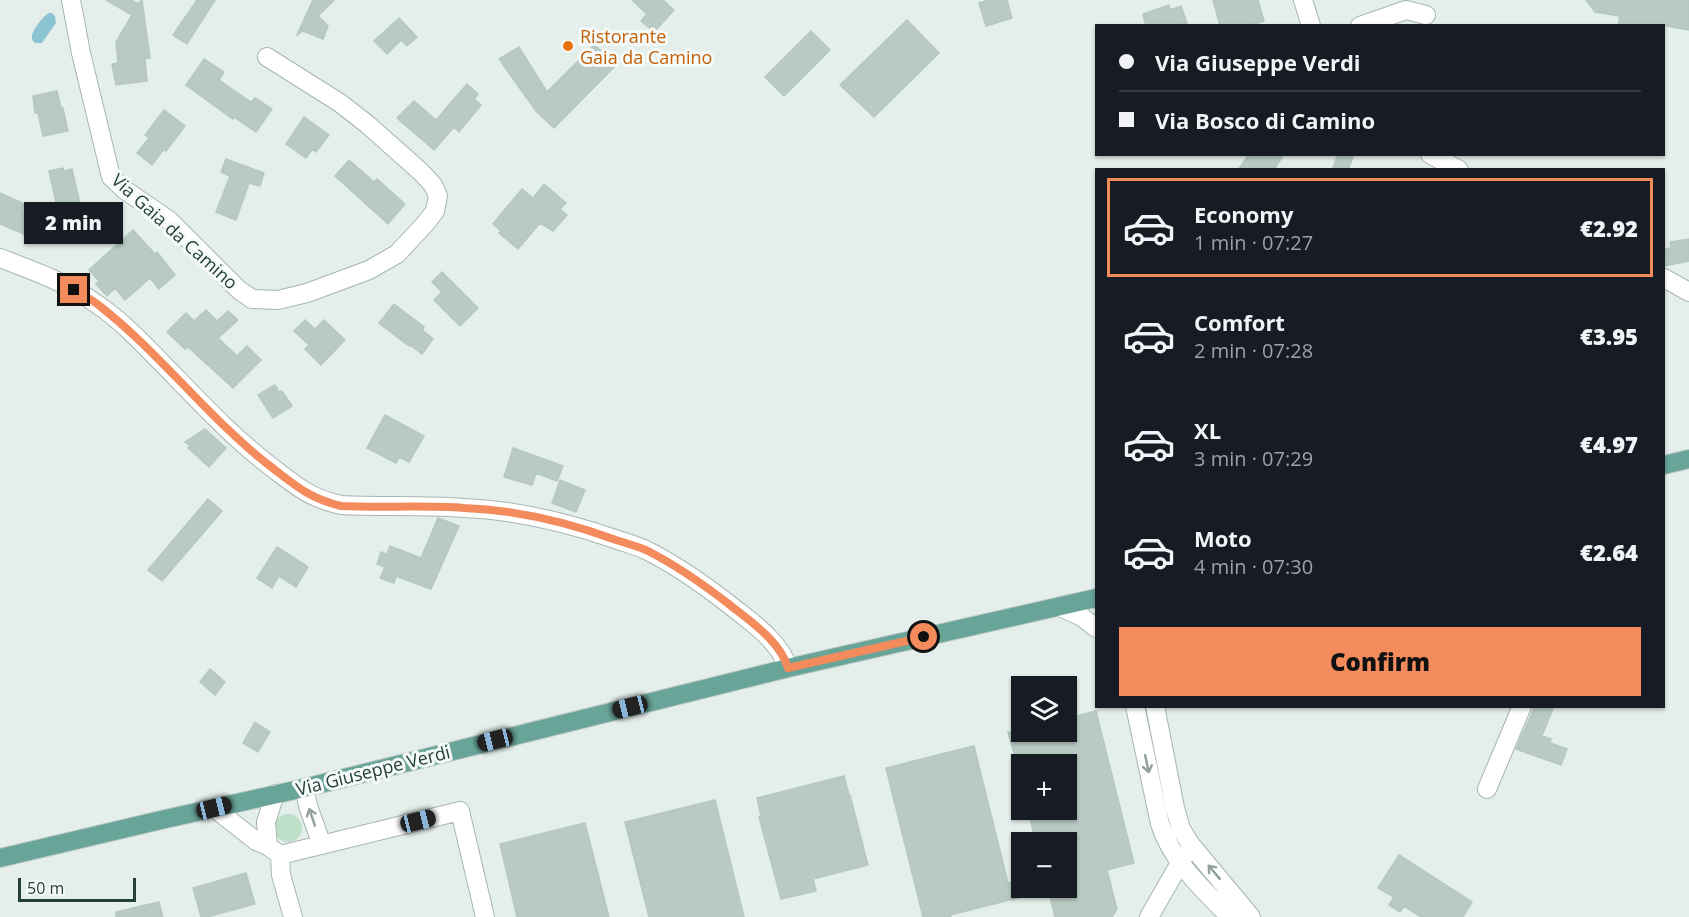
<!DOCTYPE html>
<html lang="en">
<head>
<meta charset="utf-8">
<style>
	:root { --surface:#171b24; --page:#20242c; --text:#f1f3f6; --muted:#9ea1a6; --line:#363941; --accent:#f38b5d }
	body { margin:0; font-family:"Open Sans",sans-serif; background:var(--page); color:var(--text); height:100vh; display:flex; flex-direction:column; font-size:22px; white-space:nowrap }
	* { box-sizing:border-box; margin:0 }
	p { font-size:20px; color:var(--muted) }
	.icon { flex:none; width:33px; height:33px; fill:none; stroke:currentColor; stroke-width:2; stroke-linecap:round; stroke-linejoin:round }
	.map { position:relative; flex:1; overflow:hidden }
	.details { position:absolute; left:1095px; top:168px; width:570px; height:540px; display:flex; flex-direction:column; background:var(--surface); border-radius:0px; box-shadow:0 2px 4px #0004 }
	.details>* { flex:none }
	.guide { position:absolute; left:1095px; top:24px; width:570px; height:132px; border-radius:0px; box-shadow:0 2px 4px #0004; display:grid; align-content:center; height:132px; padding:0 24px; background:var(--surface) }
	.tools { position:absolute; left:1011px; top:676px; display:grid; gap:12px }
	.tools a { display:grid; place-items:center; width:66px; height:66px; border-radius:0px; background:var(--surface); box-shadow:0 2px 4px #0004; font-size:30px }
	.scale { position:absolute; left:18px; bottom:15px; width:118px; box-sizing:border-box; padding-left:6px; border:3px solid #23403a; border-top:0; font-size:16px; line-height:21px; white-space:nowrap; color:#23403a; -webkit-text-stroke:4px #f5faf8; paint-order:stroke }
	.end { position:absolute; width:27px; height:27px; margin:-14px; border:8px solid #f38b5d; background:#111; box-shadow:0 0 0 3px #111 }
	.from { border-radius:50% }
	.bubble { position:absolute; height:42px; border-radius:0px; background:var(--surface); box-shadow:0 2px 4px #0004; font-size:20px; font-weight:800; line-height:42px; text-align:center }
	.car { position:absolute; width:18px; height:36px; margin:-18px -9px; border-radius:8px; box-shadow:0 0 4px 2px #0007; background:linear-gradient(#222 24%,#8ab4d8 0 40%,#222 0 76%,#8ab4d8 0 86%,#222 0) }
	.guide b { display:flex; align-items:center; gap:21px; height:57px; font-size:22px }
	.guide b+b { border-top:2px solid var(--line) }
	.guide i { width:15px; height:15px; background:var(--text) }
	ul { padding:10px 0 0; list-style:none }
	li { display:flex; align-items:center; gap:18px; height:99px; margin:0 12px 9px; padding:0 12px; border:3px solid transparent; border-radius:0px }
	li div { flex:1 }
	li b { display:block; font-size:22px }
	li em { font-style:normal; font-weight:800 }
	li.on { border-color:var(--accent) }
	li>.icon { width:54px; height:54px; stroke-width:1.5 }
	.action { display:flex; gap:12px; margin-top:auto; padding:12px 24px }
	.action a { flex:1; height:69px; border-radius:0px; background:var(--accent); color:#111; font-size:24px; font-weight:800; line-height:69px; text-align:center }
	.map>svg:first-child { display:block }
	.green { fill:#bddfc8 }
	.water { fill:#8cc4d3 }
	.building { fill:#b9c9c3; stroke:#b6c8c2; stroke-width:1.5 }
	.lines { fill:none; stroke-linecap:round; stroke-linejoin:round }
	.minor-casing { stroke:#a6b6b2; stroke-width:20 }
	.major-casing { stroke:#c1cac8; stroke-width:20 }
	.minor { stroke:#fff; stroke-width:18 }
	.major { stroke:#68a498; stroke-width:18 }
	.oneway { stroke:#91a09c }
	.route { stroke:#f38b5d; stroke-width:8 }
	.food-dot { fill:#e8710a; stroke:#f5faf8; stroke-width:2 }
	.labels { text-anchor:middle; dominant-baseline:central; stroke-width:6; stroke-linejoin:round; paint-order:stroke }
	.food-label { font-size:18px; fill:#c56008; stroke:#f5faf8; text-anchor:start }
	.street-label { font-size:18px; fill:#23403a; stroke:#f5faf8 }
</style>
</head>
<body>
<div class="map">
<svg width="1689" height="917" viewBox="0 0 1689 917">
	<rect width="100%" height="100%" fill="#e4eeea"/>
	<path class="green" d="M274 828a14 14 0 1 1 28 0a14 14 0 1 1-28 0Z"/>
	<path class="water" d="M49,13h3l3,3 1,7 -14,20h-7c-1,-1 -3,-3 -3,-4 -2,-7 12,-24 17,-26z"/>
	<path class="building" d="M106,0h25l7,4 4,-4 8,58 -5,1 2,22 -31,4 -4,-21 6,-1 -2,-21 16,-27z
		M197,0h18l-28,44 -14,-9z
		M313,0h21l-16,16 10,10 -5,13 -20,-8 -6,4z
		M632,0h31l11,10 -20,22 -13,-11 6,-7z
		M989,0h18l5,18 -26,8 -7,-23z
		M1213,0h45l6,21 -15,5h-29z
		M1586,0h103v30l-23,-4h-48l2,-10 -25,-4z
		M1169,5l1,5 11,-4 7,20h-42l-3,-12z
		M399,18l18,19 -10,9 -6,-6 -14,14 -13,-13z
		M907,20l32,33 -65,64 -34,-32z
		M811,31l19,19 -46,46 -19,-19z
		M594,45l16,13 -2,2 7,6 -61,62 -18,-17 -37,-52 20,-12 28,45z
		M204,59l20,13 -5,8 32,22 4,-4 17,11 -16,23 -22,-15 -1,2 -47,-34z
		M467,84l11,10 -4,5 7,6 -22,27 -5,-5 -20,23 -37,-32 17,-17 22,19z
		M57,91l4,17h2l5,23 -25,5 -5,-23h-3l-2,-17z
		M164,110l21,16 -19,25 -2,-2 -12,16 -15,-12 12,-15 -4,-3z
		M304,117l25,18 -13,17 -4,-3 -6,9 -20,-14z
		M1249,154h35l-10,16h-36z
		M1338,154h16l-6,16h-16z
		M226,159l38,14 -4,13 -11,-3 -13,37 -20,-8 14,-36 -9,-4z
		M349,160l25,22 3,-3 28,25 -17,20 -53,-48z
		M63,168l1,3 8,-2 9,39 -9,2 1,3 -14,3 -10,-45z
		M544,184l22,19 -6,6 7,6 -14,16 -13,-8 -22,26 -19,-16 2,-2 -8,-7 29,-35 11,9z
		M0,193l25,11 -3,6 10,5 -8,19 -24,-10z
		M133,230l22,24 2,-2 18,23 -16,14 -9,-11 -25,22 -10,-12 -8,8 -11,-12 3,-3 -10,-11z
		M1689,239v22l-25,5v-17l7,-1 -1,-6z
		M442,272l36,36 -18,18 -26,-26 8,-8 -10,-10z
		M394,304l30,23 -2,3 11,9 -11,15 -12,-9 -1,1 -30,-23z
		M206,310l11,11 11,-10 10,9 -20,18 19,18 10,-10 14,14 -28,28 -45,-41 -3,2 -18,-17 19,-19 8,8z
		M305,320l10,9 9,-9 21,20 -24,25 -16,-16 4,-4 -15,-14z
		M275,385l4,7 3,-1 10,15 -19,12 -15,-23z
		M385,415l39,21 -15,26 -10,-5 -3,6 -29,-15z
		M205,429l21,19 -17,19 -21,-19 2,-2 -5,-4z
		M513,448l50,18 -6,15 -21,-8 -4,12 -28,-8z
		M560,480l25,10 -9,22 -24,-9z
		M208,499l14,12 -60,70 -14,-11z
		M438,518l21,8 -28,63 -35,-13 -2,7 -14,-5 5,-11 -8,-3 4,-12 6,2 3,-8 31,12z
		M277,547l31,20 -12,20 -17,-11 -7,12 -15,-10z
		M210,669l15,13 -10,13 -15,-13z
		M1535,706h19l-12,30 9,3 -1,4 17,6 -6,16 -45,-16z
		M1096,711l38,152 -27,7 10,39 -5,8h-57l-7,-29h18v-45h-30l-8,-33h38v-45h-49l-9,-33h58v-13z
		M255,722l15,10 -12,20 -15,-9z
		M974,746l34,137 14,-3v17l-72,18 1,2h-28l-37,-149z
		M844,776l5,19h1l18,70 -55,14 3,12 -35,8 -22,-82 2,-1 -4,-18z
		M715,800l29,117h-95l-24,-95z
		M585,823l24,94h-92l-17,-73z
		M1399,855l73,47 -9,15h-42l-17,-11 -4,6 -11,-7 5,-8 -16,-9z
		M246,873l9,31 -48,13h-6l-8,-29z
		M159,902l4,15h-47v-5z"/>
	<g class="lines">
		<defs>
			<path id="minor" d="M71,0l10,53 30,124 14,13 45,31 69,69 13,9 26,1 29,-7 62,-23 28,-16 28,-30 10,-13 3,-15 -5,-11 -12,-13 -54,-48 -27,-21 -73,-46
				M1303,0l8,26
				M1360,26l46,-16 20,5
				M1430,154l29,16
				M0,258c34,13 68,25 98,47 24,16 44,38 64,58 36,37 71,75 112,106 25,19 36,29 67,36 41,2 82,0 123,3 50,2 101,14 148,30 11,4 23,7 34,12 30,15 57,34 84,55 21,17 50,36 58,63
				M1664,278l25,14
				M1060,607l22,10 14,11
				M1135,706l25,118c13,39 42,64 70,93
				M1155,706l20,102 6,21 10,16 60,72
				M304,788l5,21 13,36
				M1487,789l35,-83
				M214,808l42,33 12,5 12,9
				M268,846l-2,-24 9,-28
				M280,855l180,-44 25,106
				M280,855l1,20 12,42
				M1149,917l35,-61"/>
			<path id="major" d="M1664,465l25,-6
				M0,858l161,-38 143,-32 484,-120 308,-70"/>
		</defs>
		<use href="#minor" class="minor-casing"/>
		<use href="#major" class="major-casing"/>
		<use href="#minor" class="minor"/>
		<use href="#major" class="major"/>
	</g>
	<defs><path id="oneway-shaft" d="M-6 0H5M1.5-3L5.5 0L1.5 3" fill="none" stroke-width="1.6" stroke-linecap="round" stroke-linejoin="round" transform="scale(1.5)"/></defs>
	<g class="oneway">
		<use href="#oneway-shaft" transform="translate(1147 764) rotate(78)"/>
		<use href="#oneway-shaft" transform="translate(312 817) rotate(-109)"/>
		<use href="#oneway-shaft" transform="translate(1214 872) rotate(-130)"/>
	</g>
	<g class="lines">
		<path class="route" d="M74,290c9,5 19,10 27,17 61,48 108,112 169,159 26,20 39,32 71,40 41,2 82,-1 123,2 52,2 103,14 152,32 10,3 20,6 30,10 30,15 57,34 84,55 21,17 50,36 58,63l136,-31"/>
	</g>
	<circle class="food-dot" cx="568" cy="46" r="6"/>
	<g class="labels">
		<g class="food-label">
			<text x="580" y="36">Ristorante<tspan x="580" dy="21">Gaia da Camino</tspan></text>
		</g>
		<g class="street-label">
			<text transform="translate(175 231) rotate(42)">Via Gaia da Camino</text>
			<text transform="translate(373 770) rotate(-14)">Via Giuseppe Verdi</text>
		</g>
	</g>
</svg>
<div class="tools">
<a><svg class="icon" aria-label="layers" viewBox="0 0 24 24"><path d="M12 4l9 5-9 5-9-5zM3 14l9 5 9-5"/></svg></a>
<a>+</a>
<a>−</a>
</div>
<div class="scale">50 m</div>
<i class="end from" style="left:924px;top:637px"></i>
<i class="end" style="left:74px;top:290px"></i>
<div class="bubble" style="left:24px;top:202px;width:99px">2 min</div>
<i class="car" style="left:630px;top:707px;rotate:256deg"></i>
<i class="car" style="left:495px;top:740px;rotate:256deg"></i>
<i class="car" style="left:214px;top:808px;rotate:76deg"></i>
<i class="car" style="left:418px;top:821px;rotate:76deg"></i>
<div class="guide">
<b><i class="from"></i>Via Giuseppe Verdi</b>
<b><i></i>Via Bosco di Camino</b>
</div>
<section class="details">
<ul>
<li class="on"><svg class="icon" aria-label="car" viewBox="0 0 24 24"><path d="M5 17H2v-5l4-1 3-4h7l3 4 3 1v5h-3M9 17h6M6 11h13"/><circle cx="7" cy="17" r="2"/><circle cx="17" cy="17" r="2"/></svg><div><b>Economy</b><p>1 min · 07:27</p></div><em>€2.92</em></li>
<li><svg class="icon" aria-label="car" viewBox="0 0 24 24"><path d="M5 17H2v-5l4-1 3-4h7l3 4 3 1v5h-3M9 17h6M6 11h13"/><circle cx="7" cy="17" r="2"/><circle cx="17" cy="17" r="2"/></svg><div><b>Comfort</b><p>2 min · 07:28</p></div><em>€3.95</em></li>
<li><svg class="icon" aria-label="car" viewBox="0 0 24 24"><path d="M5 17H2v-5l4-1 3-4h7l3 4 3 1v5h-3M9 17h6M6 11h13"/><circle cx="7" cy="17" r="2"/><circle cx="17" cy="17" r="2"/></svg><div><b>XL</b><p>3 min · 07:29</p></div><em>€4.97</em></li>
<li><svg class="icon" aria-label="car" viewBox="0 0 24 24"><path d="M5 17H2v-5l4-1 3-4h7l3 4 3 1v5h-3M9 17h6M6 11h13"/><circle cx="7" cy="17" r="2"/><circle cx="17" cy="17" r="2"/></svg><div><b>Moto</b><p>4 min · 07:30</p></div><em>€2.64</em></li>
</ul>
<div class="action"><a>Confirm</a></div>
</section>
</div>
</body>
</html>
